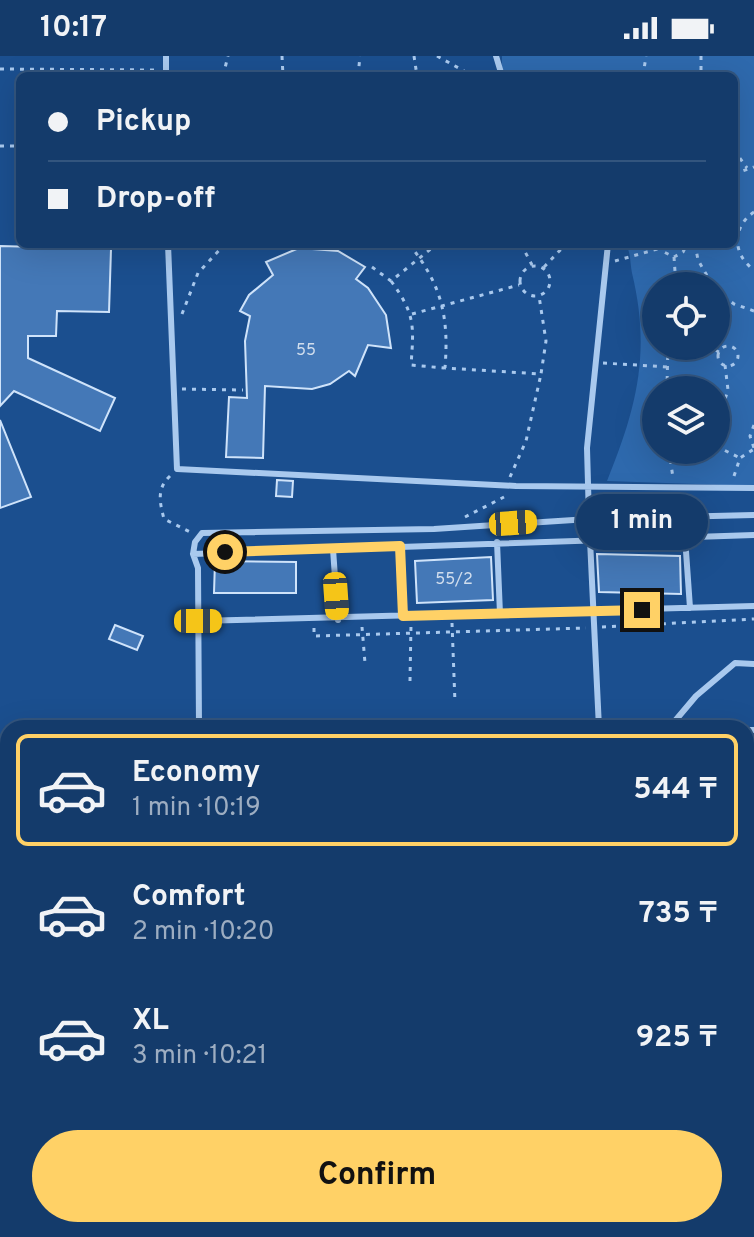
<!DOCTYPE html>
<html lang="en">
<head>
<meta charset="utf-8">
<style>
	:root { --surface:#143b6b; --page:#214673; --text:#f1f3f6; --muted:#9dadc1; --line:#33557e; --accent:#ffd166 }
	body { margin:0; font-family:Overpass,sans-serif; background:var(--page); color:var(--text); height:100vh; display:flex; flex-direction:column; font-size:30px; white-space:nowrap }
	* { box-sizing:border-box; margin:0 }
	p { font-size:26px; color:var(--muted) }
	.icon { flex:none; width:44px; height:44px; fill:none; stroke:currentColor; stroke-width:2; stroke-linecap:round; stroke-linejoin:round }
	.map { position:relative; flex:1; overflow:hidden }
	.details { position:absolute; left:0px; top:664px; width:754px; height:518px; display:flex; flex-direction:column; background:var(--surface); border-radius:24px 24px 0 0; box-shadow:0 8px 32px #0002,0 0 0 2px var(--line) }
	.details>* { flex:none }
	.top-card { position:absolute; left:16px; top:16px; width:722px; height:176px; border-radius:12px; box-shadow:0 8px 32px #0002,0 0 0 2px var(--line); display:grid; align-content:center; height:176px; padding:0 32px; background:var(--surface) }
	.fabs { position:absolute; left:642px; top:216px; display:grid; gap:16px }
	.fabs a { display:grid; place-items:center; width:88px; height:88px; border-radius:50%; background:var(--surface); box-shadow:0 8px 32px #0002,0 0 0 2px var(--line); font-size:40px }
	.end { position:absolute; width:36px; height:36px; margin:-18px; border:10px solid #ffd166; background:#111; box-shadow:0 0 0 4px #111 }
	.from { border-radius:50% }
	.bubble { position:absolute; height:56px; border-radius:28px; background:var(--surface); box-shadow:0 8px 32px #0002,0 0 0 2px var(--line); font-size:26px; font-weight:700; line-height:56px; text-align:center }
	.car { position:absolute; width:24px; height:48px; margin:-24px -12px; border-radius:10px; box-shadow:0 0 6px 2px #0007; background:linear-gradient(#f5c518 24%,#345 0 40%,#f5c518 0 76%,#345 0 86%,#f5c518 0) }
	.top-card b { display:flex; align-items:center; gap:28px; height:76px; font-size:30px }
	.top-card b+b { border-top:2px solid var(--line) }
	.top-card i { width:20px; height:20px; background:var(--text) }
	ul { padding:14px 0 0; list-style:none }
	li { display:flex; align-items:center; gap:24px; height:112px; margin:0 16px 12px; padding:0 16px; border:4px solid transparent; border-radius:12px }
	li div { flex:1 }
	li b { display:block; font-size:30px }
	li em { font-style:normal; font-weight:700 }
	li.current { border-color:var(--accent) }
	li>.icon { width:72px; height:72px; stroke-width:1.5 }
	.cta { display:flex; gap:16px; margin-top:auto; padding:16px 32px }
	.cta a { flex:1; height:92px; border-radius:48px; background:var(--accent); color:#111; font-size:32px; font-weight:700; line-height:92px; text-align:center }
	.status { display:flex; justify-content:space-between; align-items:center; height:56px; padding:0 40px; background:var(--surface); direction:ltr }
	.status svg { height:22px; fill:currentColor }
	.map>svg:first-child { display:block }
	.green { fill:#2e69ad; fill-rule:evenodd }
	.building { fill:#4478b7; stroke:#cfe3fa; stroke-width:2 }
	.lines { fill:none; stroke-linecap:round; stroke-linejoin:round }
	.path { stroke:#a9c9ee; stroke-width:3; stroke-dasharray:4 6; stroke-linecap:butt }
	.service { stroke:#a9c9ee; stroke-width:6 }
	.route { stroke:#ffd166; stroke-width:10 }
	.labels { text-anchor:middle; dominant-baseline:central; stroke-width:8; stroke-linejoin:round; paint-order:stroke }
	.number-label { font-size:16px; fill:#d0dded }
</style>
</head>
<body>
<div class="status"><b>10:17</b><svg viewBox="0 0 49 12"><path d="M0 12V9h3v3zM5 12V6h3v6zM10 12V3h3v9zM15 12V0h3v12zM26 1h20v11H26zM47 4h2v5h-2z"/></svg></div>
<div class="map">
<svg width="754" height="1181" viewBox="0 0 754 1181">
	<rect width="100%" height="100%" fill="#1b4f8f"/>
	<path class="green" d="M502,0h252v430l-147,-5c30,-74 44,-129 25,-208 -2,-10 -1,-19 -6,-29h108v-168h-225l-7,-7zM656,230h60v60h-60zM656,334h60v60h-60z"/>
	<path class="building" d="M0,190l111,3 -2,63 -52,-1 -1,25h-28v22l87,40 -15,33 -86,-40 -14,15z
		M299,192l39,3 27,16 -9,12 12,9 18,27 5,33 -23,-3 -13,31 -6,-5 -19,13 -18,5 -47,-3 -2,72 -37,-1 3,-60 18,1 -2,-57 5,-25 -10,-5 9,-16 24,-20 -7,-13z
		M0,364l31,77 -31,11z
		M277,424l16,1 -1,16 -16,-1z
		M597,498l83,2 1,38 -82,-2z
		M491,501l2,43 -76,3 -2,-42z
		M215,505l81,1v31h-82z
		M115,569l28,11 -6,14 -28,-11z"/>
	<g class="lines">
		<path class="path" d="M282,0l1,20
			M414,0l3,20
			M437,0l36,20
			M701,0v20
			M0,13l155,1
			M223,20l5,-20
			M358,20l2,-20
			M580,20l9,-3 8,3
			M643,20l3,-20
			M0,90h20
			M734,94l13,18
			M734,118l20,-7
			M754,156c-22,15 -22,42 0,58
			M210,188l7,9
			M409,188c33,41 40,73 36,124l96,6 5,-33 -7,-45
			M521,188l11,21
			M660,188l4,8 10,5 9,-5 4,-8
			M695,188l3,16 15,26
			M674,201l2,29
			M615,205l46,-13
			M520 225a15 15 0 1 1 30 0a15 15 0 1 1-30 0Z
			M372,211l19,14 46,-37
			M544,211l22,-23
			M391,225c24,33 23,44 20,84l33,3
			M716,234l18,14 20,7
			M182,258l16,-41 27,-29
			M412,258l107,-29
			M668,290l-1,40 3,4
			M707,290l12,6
			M718 300a10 10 0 1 1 20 0a10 10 0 1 1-20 0Z
			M603,307l64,4
			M182,333l61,1
			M754,369l-4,11 4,12
			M716,371l12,-37 -3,-25
			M716,390l24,12
			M669,394l4,28
			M170,420c-14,13 -10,27 -6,43l26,13
			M734,420l6,-18 14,-9
			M510,421l16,-36 15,-67
			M465,461l39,-20
			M452,567l3,80
			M362,571l3,36
			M602,571l152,-8
			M314,572v8l272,-8
			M410,625l1,-57
			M746,861l8,-7
			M0,878l8,1
			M746,887l5,5 -1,17
			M751,892l1,-36
			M0,993l8,4
			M746,1004l4,-76
			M746,1031l8,1
			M746,1078h8
			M69,1176l105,2v3
			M323,1176l7,5
			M174,1178l235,-3v6
			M475,1180l52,1
			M450,1181v-7"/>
		<path class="service" d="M496,0l6,20
			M166,20v-20
			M168,188l9,225 339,17 238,2
			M608,188l-21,204 2,71 165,-4
			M685,481l5,71
			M497,486l3,72
			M400,490l3,70
			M333,493l5,71
			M193,498l2,-12 7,-9 232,-4 155,-10 10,209
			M198,565l556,-15
			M199,672l-1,-160 -5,-14 561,-19
			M669,672l27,-32 39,-33 19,1
			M746,674h8
			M746,809h8
			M0,866l8,-4
			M746,918h8
			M0,1007l8,4
			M746,1054h8
			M746,1164h8
			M55,1181l3,-7
			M464,1181v-7"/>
	</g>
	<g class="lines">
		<path class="route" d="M225,496l175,-6 3,70 239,-6"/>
	</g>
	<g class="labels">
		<g class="number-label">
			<text x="306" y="295">55</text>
			<text x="454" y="524">55/2</text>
		</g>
	</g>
</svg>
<div class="fabs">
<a><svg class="icon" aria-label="locate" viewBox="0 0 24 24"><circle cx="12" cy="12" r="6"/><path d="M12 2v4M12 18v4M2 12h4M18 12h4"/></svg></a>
<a><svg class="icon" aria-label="layers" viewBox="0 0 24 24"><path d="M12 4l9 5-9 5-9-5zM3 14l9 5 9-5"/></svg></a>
</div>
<i class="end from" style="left:225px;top:496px"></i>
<i class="end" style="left:642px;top:554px"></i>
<div class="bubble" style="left:576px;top:438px;width:132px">1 min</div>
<i class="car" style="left:513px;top:467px;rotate:86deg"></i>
<i class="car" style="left:336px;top:540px;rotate:176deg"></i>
<i class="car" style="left:198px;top:565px;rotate:90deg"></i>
<div class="top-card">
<b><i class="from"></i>Pickup</b>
<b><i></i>Drop-off</b>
</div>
<section class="details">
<ul>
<li class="current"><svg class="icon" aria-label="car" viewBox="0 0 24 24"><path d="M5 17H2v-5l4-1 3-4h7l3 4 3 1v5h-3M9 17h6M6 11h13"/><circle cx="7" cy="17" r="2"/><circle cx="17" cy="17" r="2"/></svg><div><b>Economy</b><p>1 min · 10:19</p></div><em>544 ₸</em></li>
<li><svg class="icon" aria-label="car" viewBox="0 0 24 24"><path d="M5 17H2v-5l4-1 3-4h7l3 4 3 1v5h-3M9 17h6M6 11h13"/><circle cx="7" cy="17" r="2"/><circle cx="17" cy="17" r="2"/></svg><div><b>Comfort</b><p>2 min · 10:20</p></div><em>735 ₸</em></li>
<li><svg class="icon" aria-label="car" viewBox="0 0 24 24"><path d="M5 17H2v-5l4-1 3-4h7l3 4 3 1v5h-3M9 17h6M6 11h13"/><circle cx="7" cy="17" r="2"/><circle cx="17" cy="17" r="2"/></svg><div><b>XL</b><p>3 min · 10:21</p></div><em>925 ₸</em></li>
</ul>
<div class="cta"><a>Confirm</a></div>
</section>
</div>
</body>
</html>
